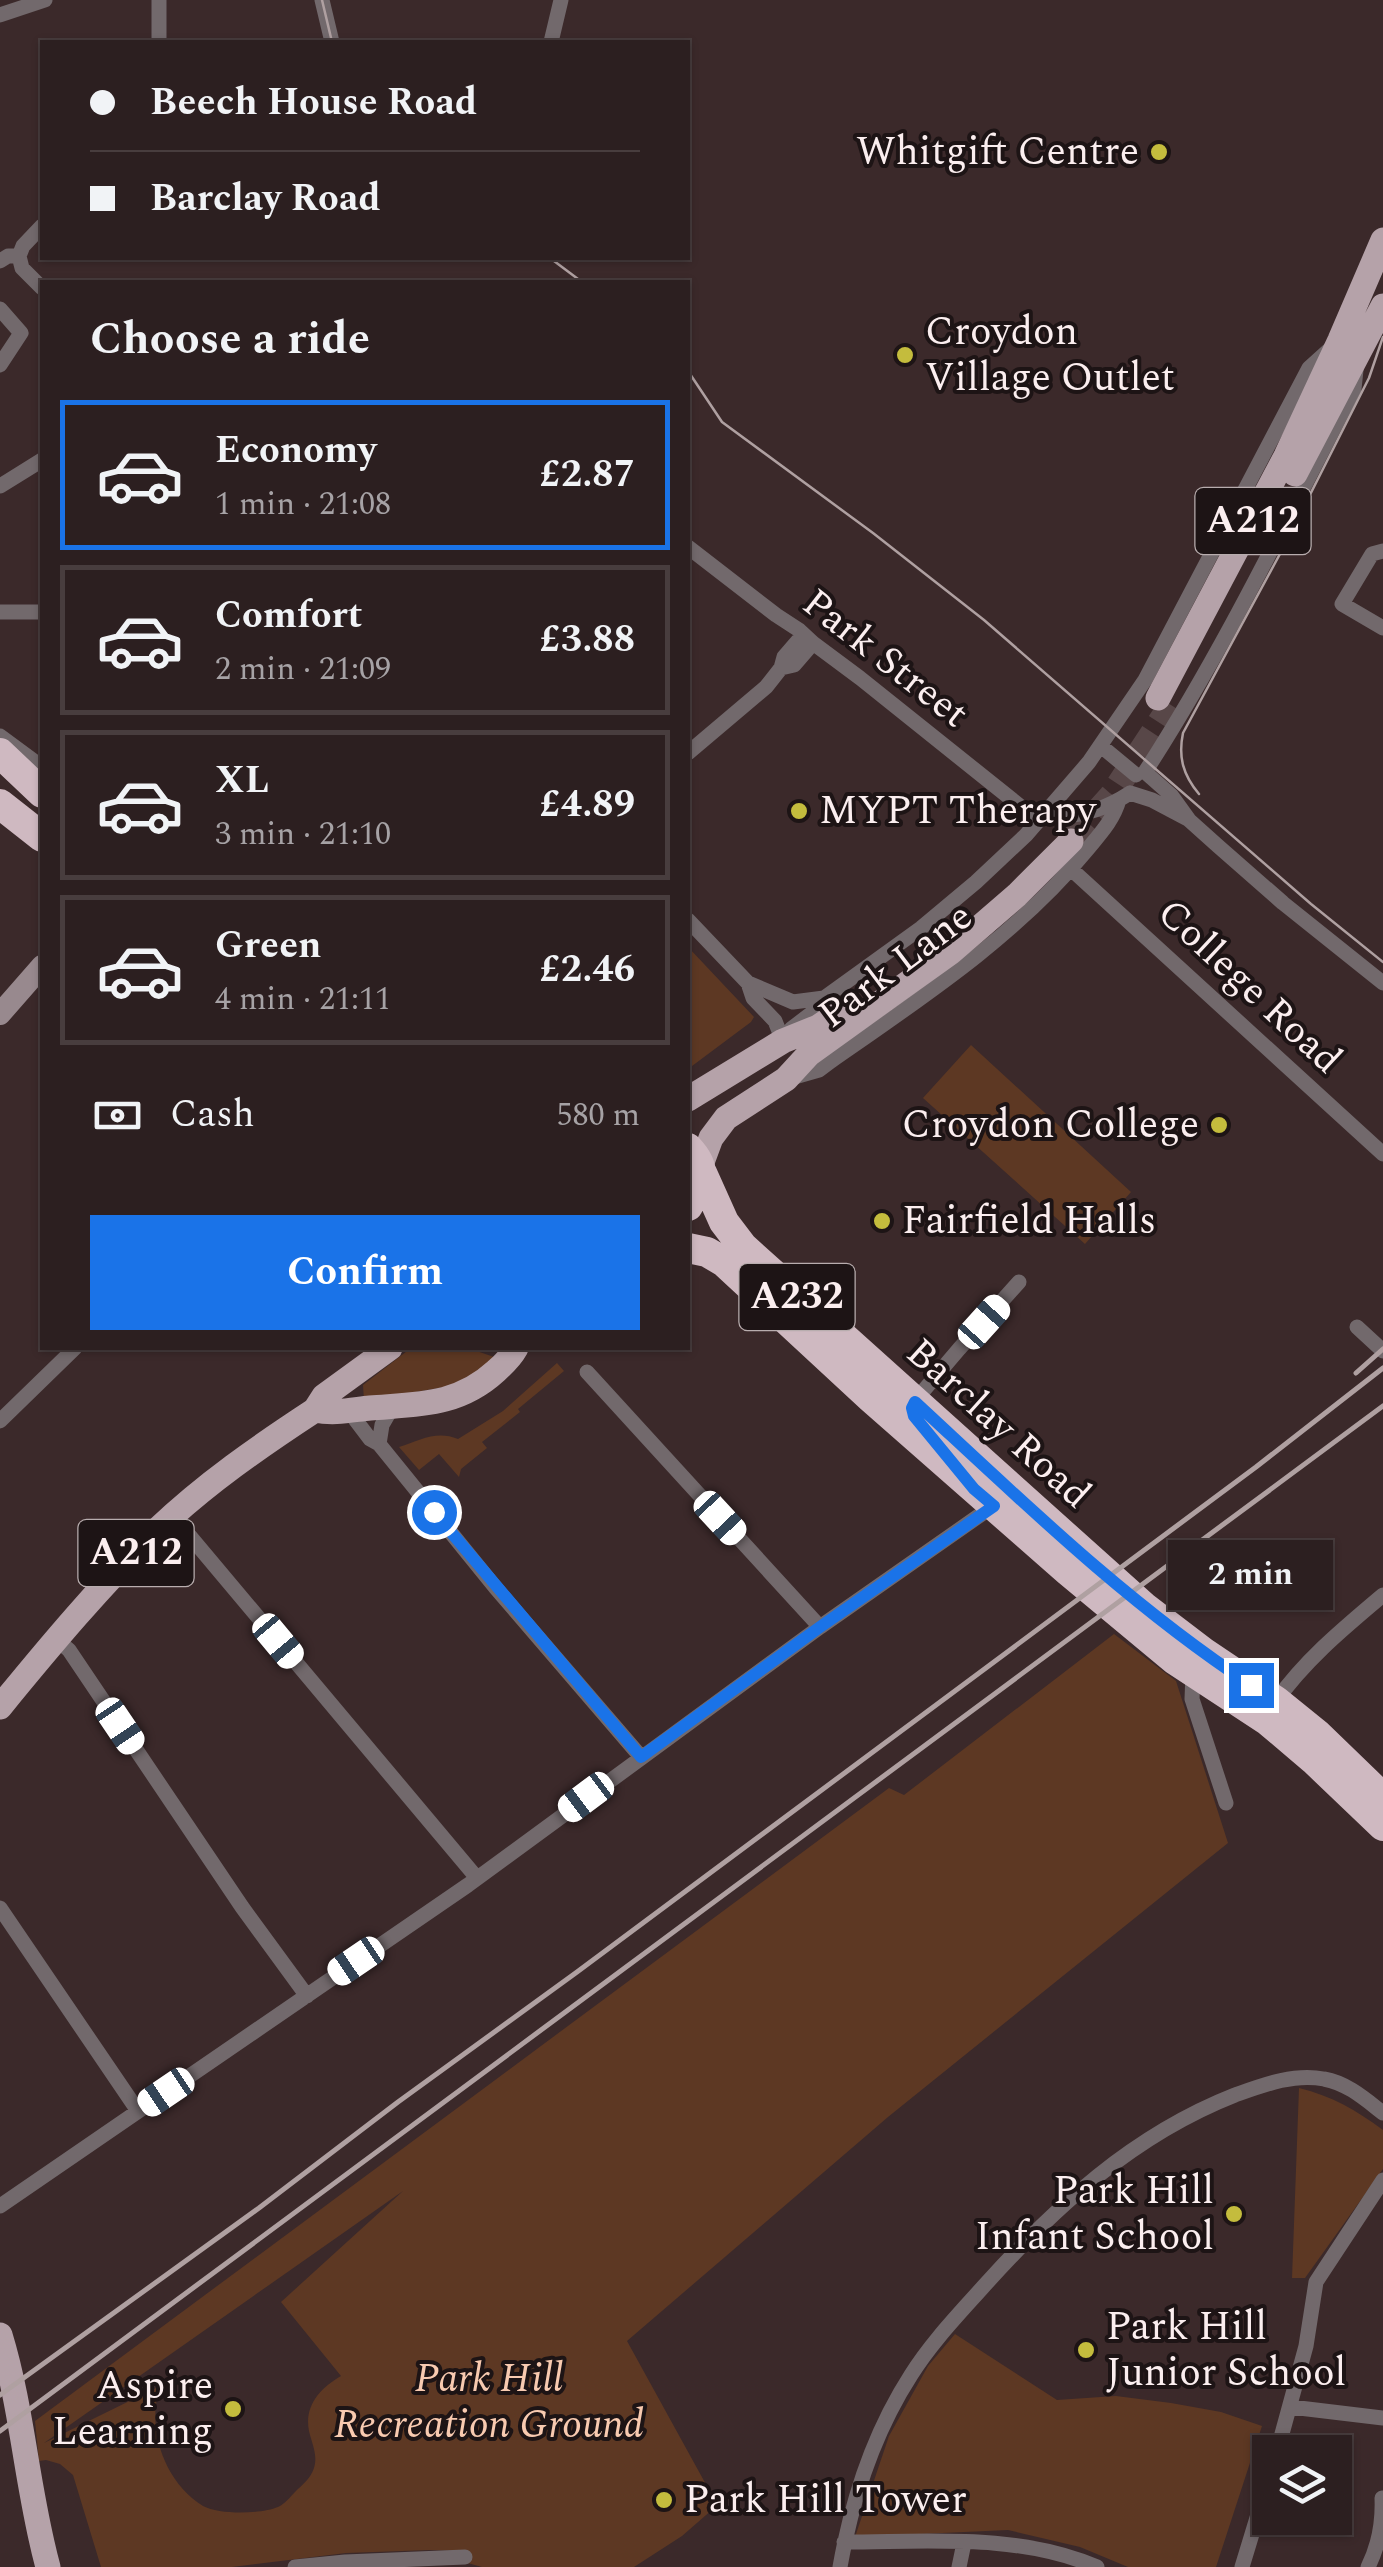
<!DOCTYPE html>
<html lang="en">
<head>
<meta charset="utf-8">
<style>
	:root { --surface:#2c1f20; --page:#342729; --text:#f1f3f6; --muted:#a6a2a5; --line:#483d3e; --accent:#1a73e8 }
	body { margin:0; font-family:Spectral,serif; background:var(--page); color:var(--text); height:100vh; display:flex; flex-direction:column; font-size:38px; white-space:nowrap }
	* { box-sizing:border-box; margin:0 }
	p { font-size:32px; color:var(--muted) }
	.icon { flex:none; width:55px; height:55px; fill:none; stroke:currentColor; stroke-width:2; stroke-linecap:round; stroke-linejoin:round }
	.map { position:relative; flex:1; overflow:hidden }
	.panel { position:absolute; left:40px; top:280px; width:650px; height:1070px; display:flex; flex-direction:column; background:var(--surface); border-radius:0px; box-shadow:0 2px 8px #0004,0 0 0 2px var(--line) }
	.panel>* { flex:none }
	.top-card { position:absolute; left:40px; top:40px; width:650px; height:220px; border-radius:0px; box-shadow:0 2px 8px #0004,0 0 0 2px var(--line); display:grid; align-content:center; height:220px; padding:0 50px; background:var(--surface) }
	.buttons { position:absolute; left:1252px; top:2435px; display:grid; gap:20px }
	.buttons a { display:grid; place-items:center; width:100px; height:100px; border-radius:0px; background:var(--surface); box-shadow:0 2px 8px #0004,0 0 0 2px var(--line); font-size:50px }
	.end { position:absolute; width:45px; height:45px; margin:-22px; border:12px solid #1a73e8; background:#fff; box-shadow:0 0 0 5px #fff }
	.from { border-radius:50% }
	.bubble { position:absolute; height:70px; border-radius:0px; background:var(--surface); box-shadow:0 2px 8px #0004,0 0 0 2px var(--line); font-size:32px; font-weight:700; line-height:70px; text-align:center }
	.car { position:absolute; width:30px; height:60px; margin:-30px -15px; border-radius:12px; box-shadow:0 0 8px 2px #0007; background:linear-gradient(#fff 24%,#345 0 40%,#fff 0 76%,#345 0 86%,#fff 0) }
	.top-card b { display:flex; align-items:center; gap:35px; height:95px; font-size:38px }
	.top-card b+b { border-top:2px solid var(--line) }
	.top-card i { width:25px; height:25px; background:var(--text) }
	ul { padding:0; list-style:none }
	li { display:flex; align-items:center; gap:30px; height:150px; margin:0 20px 15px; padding:0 30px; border:5px solid var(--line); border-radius:0px }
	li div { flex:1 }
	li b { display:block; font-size:38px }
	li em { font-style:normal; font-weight:700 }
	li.on { border-color:var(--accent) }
	li>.icon { width:90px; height:90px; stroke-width:1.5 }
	h2 { padding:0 50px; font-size:45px; line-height:120px }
	.pay { display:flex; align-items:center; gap:25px; height:110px; padding:0 50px; font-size:38px }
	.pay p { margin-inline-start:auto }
	.action { display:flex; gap:20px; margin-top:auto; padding:20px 50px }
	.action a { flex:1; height:115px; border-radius:0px; background:var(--accent); color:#fff; font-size:40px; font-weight:700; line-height:115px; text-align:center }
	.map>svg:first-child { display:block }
	.green { fill:#5d3823; fill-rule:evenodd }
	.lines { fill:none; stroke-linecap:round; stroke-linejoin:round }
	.primary-tunnel { stroke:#584748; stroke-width:25; stroke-dasharray:25 12; stroke-linecap:butt }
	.street { stroke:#72696c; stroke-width:15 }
	.secondary { stroke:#98898e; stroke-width:22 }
	.primary { stroke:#b5a2a9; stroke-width:25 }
	.highway { stroke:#cfb9c1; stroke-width:30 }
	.tram { stroke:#afa0a1; stroke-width:2.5 }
	.rail { stroke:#afa0a1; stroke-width:5 }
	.route { stroke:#1a73e8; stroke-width:12 }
	.poi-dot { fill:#c4bc3d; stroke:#1d1415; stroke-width:4 }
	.labels { text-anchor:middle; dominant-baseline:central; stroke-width:8; stroke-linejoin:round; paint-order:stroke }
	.shield { fill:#1d1415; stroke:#b8adae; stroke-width:2.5 }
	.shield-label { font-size:38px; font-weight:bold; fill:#fbeeef }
	.poi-label { font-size:40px; fill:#fbeeef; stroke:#1d1415; text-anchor:start }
	.street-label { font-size:40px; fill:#fbeeef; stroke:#1d1415 }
	.park-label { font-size:40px; font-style:italic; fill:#f8cab0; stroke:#1d1415 }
</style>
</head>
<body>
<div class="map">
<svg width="1383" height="2567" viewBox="0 0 1383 2567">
	<rect width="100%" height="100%" fill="#3b292a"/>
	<path class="green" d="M688,947l66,70 -3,5 -63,47z
		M971,1045l160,147 -46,52 -162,-146z
		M411,1348h57l26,9 -27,26 -103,18 -1,-16z
		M557,1363l7,8 -46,38 2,3 -38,30 5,6 -26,21 -2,8 -20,-23 -20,16 -20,-23c21,-7 38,-17 59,-8l45,-28z
		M1114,1634l62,47 52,162 -340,274 -261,224 87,158 -1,10 -31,27 -48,31h-152l-18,-5 -1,-11 -33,-1 -84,3 -114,14h-131l-28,-92 -13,-11 -14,-4 -7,1 -4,-40 854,-633 15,7zM403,2191l-122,111 60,74c-21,12 -37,30 -32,55 3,13 9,24 5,37 -3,10 -12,17 -19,24 -5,5 -10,12 -17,15 -17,7 -58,8 -75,-1 -39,-24 -57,-78 -43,-120l-116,57z
		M1299,2088c33,8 57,22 84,42v39l-78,109h-13z
		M955,2334l102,66 59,-4 55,7 50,9 41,14 -46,141h-88l-48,-20 -72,-17 -153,7 34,-101 39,-70z"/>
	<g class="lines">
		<path class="primary-tunnel" d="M1071,841l41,-46 59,-90"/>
		<path class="street" d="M159,0v42
			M322,0l10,42
			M0,15l45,-15
			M551,42l10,-42
			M19,256l3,12 20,20
			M19,256l4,-10 19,-20
			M0,261l8,-5h11
			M0,309l21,24 -21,32
			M0,486l42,-26
			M688,547l88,68 23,15 14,13 47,35 165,132c37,12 73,4 105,-17
			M1383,551l-11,3 -30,50 41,24
			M0,612h42
			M781,668l13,-3 19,-22
			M0,736l42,31
			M1101,746l35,29
			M688,753l78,-66 15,-19 3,-11 19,-22
			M1145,772c79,-122 142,-254 209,-383l2,-19
			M1145,772l26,23 18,25 29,26 65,57 100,80
			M1130,793l22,7 34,18
			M1071,869l312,285
			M688,920l60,63 5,15 22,23 8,20
			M748,983l45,19 31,-4
			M791,1029l21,-16 12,-15 97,-70 55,-46 50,-47 63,-73 56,-82 164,-312 21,-19
			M791,1078l28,-8 12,-9c89,-62 185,-125 255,-210 13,-16 27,-30 33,-51
			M1357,1327l26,24
			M587,1372l233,255
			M913,1403l46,-54 60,-67
			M348,1410l22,29 9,5 116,143 146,170
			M0,1421l75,-73
			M379,1444l3,-19 11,-19
			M173,1516l304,362
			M57,1640l12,10 173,257 65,89
			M1193,1673l-1,26 34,104
			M1276,1701c30,-42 68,-73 107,-106
			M0,1908l138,203
			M0,2206l468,-321 352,-258 173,-121
			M1291,2407l92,11
			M1277,2452l29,-106 10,-64 67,-102
			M844,2542c85,0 174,-9 253,25
			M295,2567l50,-5 120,-5
			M840,2567c12,-68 33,-133 71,-192 20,-32 47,-60 72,-88 72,-80 150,-152 252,-192 28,-10 59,-22 89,-16 23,4 41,20 59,34
			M959,2567l5,-24
			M1242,2567l28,-92
			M1368,2567c11,-22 15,-44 14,-69"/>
		<path class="secondary" d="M0,1014l42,-48"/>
		<path class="primary" d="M1295,474l88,-168
			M1158,698l128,-242 54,-116 43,-100
			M688,1099l95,-58 35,-14 25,-17
			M701,1165l10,-27 15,-20 60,-39 23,-25 142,-102 66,-57 54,-54
			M315,1410c19,4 36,0 55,-2 48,-4 88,-2 126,-37 8,-7 15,-14 20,-23
			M0,1707c49,-60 101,-122 157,-177 48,-46 103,-84 158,-120l9,-14 66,-48
			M0,2335c23,75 27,156 48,232"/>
		<path class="highway" d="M0,753l42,40
			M0,804l42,33
			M688,1148c21,22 13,34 0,58
			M702,1173l22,49 19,25 401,360 59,45 73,49 42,34 65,63
			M688,1248l19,4 17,10 147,136 197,173 107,89 93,61 46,39 69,66"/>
		<path class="tram" d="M322,0l10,42
			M550,258l32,24
			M688,371l34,51 151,111 111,87 327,284 72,58
			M1199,794c-16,-19 -21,-37 -16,-61l98,-181 88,-174 14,-41"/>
		<path class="rail" d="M1356,1373l27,-24
			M0,2395l259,-187 139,-106 179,-130 679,-505 127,-99
			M0,2431l1383,-1025"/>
	</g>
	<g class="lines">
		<path class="route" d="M434,1512l207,245 179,-130 174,-121 -20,-17 -60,-73 -2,-8 3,-6c107,99 214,203 336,283"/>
	</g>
	<g class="poi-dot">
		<circle cx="1159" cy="152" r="10"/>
		<circle cx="905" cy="355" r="10"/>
		<circle cx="799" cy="811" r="10"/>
		<circle cx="1219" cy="1125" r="10"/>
		<circle cx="882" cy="1221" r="10"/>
		<circle cx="1234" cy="2214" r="10"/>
		<circle cx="1086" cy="2350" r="10"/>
		<circle cx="233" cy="2409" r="10"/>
		<circle cx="664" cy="2500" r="10"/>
	</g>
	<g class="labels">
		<g class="shield">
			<rect x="1195.5" y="488" width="115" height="66" rx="8"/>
			<rect x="739.5" y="1264" width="115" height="66" rx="8"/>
			<rect x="78.5" y="1520" width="115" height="66" rx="8"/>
		</g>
		<g class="shield-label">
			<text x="1253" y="521">A212</text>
			<text x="797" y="1297">A232</text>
			<text x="136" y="1553">A212</text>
		</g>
		<g class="poi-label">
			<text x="1139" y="152" text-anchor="end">Whitgift Centre</text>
			<text x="925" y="332">Croydon<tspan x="925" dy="46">Village Outlet</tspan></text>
			<text x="819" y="811">MYPT Therapy</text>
			<text x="1199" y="1125" text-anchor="end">Croydon College</text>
			<text x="902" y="1221">Fairfield Halls</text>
			<text x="1214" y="2191" text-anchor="end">Park Hill<tspan x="1214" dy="46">Infant School</tspan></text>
			<text x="1106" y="2327">Park Hill<tspan x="1106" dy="46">Junior School</tspan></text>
			<text x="213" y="2386" text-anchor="end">Aspire<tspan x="213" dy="46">Learning</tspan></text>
			<text x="684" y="2500">Park Hill Tower</text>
		</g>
		<g class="street-label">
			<text transform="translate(885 659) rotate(38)">Park Street</text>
			<text transform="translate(896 966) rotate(-37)">Park Lane</text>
			<text transform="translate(1249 987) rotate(43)">College Road</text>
			<text transform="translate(998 1424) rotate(42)">Barclay Road</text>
		</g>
		<g class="park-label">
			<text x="489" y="2379">Park Hill<tspan x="489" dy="46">Recreation Ground</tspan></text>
		</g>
	</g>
</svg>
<div class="buttons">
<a><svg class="icon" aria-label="layers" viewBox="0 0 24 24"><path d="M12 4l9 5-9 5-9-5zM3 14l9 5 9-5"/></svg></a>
</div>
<i class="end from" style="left:434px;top:1512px"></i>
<i class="end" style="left:1251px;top:1685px"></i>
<div class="bubble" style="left:1168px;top:1540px;width:165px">2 min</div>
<i class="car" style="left:984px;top:1322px;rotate:42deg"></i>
<i class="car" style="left:720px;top:1518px;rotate:137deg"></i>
<i class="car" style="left:278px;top:1641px;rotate:140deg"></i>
<i class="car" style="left:120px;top:1726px;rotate:146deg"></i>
<i class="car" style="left:586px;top:1797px;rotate:233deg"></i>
<i class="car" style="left:356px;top:1961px;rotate:236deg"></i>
<i class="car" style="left:166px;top:2092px;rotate:236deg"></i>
<div class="top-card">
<b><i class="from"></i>Beech House Road</b>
<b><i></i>Barclay Road</b>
</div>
<section class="panel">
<h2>Choose a ride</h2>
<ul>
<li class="on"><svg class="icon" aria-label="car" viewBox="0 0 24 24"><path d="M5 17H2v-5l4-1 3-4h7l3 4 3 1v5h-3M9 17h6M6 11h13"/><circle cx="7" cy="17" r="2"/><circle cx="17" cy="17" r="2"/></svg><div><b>Economy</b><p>1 min · 21:08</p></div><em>£2.87</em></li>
<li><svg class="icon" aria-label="car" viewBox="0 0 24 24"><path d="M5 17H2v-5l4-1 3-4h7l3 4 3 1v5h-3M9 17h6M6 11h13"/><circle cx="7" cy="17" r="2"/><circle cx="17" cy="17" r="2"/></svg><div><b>Comfort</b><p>2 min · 21:09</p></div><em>£3.88</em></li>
<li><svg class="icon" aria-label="car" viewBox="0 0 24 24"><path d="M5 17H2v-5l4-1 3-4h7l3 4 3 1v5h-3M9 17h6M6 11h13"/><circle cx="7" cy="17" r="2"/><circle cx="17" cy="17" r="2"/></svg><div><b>XL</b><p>3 min · 21:10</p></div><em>£4.89</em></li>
<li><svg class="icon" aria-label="car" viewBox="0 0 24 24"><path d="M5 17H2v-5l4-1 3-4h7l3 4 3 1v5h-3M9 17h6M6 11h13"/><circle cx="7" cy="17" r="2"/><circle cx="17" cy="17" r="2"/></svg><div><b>Green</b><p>4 min · 21:11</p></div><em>£2.46</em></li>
</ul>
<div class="pay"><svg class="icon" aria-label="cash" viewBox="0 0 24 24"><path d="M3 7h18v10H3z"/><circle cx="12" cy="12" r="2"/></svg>Cash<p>580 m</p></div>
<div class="action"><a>Confirm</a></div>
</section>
</div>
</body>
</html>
